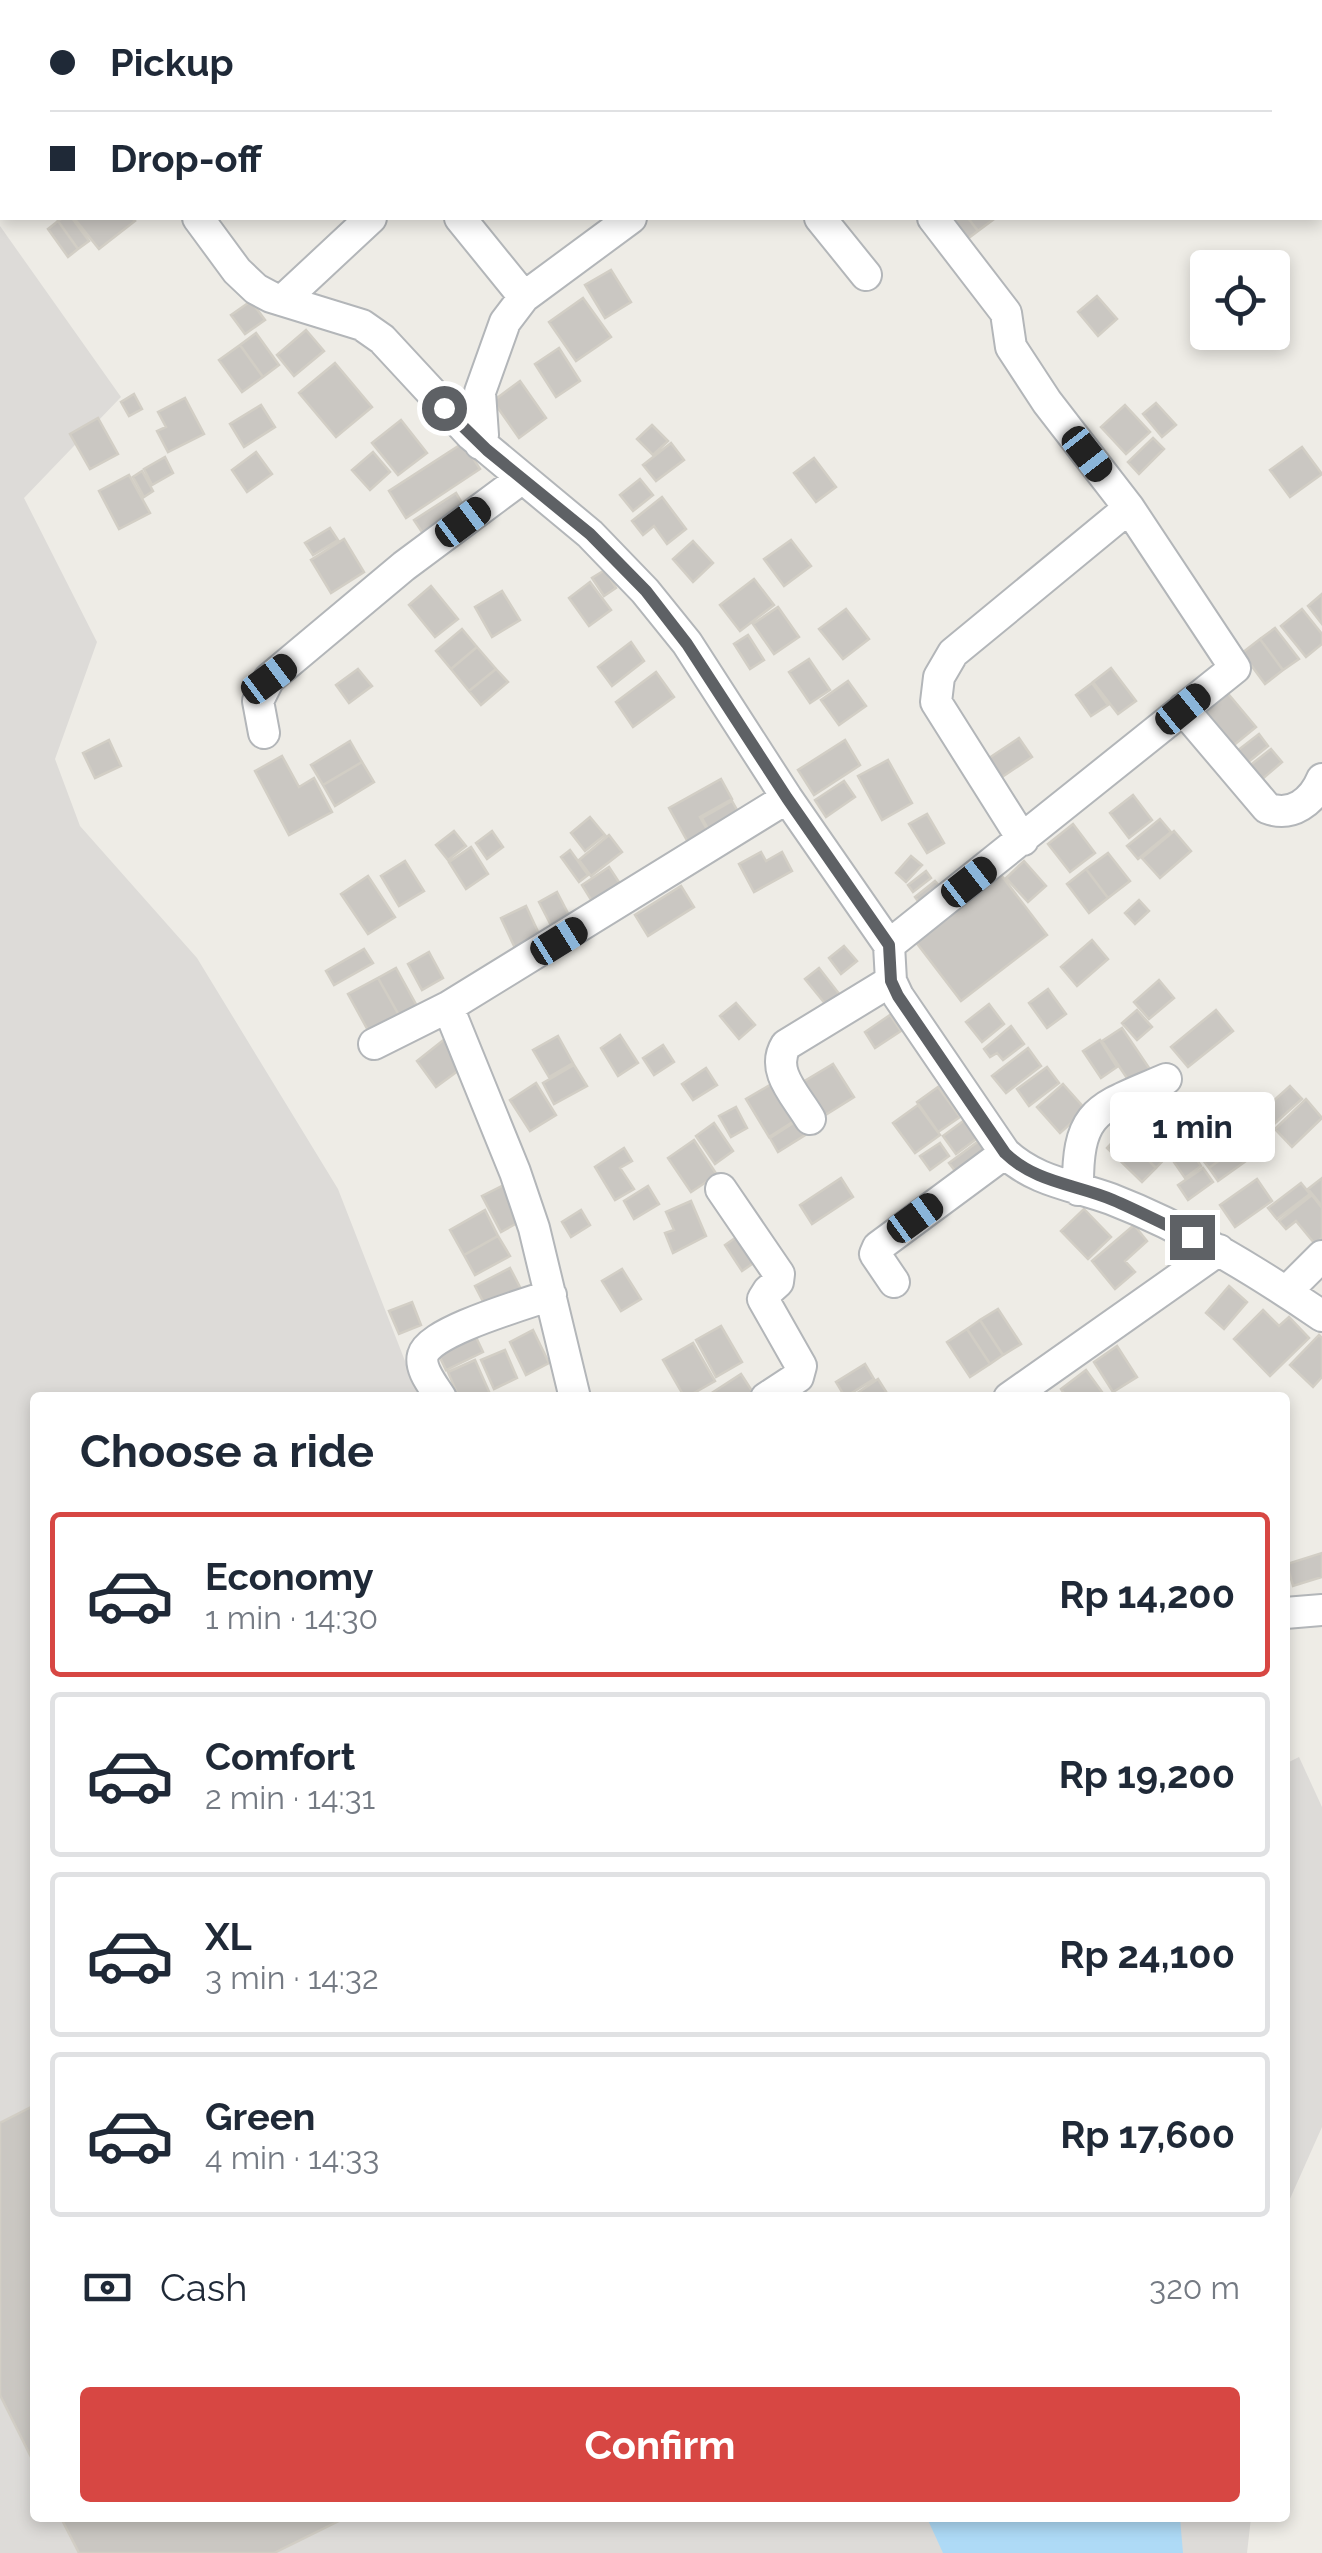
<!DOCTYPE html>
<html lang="en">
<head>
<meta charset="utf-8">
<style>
	:root { --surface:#fff; --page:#f2f2f3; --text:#1f2937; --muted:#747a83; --line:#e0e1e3; --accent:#d74743 }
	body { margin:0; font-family:Raleway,sans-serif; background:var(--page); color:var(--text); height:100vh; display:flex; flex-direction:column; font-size:38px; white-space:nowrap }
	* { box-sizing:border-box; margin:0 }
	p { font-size:32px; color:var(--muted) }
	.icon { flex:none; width:55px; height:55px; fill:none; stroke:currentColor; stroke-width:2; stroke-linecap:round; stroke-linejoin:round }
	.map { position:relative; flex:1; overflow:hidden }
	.side { position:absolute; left:30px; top:1392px; width:1260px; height:1130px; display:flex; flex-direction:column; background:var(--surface); border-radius:10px; box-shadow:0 5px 15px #0003 }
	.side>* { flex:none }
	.banner { position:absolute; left:0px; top:0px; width:1322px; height:220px; box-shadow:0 5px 15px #0003; display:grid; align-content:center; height:220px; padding:0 50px; background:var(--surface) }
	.fabs { position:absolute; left:1190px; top:250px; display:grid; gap:20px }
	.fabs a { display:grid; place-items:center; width:100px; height:100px; border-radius:10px; background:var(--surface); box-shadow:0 5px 15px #0003; font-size:50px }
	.end { position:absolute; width:45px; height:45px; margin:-22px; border:12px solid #5e6165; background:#fff; box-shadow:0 0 0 5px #fff }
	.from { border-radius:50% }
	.bubble { position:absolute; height:70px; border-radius:10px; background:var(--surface); box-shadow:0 5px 15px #0003; font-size:32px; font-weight:700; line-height:70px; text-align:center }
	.car { position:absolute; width:30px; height:60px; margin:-30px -15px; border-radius:12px; box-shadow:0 0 8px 2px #0007; background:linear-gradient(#222 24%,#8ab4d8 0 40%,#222 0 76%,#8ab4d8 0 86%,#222 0) }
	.banner b { display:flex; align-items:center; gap:35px; height:95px; font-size:38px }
	.banner b+b { border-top:2px solid var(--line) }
	.banner i { width:25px; height:25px; background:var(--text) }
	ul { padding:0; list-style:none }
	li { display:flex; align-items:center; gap:30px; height:165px; margin:0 20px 15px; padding:0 30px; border:5px solid var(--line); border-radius:10px }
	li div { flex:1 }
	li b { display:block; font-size:38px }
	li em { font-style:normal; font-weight:700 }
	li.selected { border-color:var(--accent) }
	li>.icon { width:90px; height:90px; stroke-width:1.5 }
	h2 { padding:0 50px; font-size:45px; line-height:120px }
	.pay { display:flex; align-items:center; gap:25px; height:110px; padding:0 50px; font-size:38px }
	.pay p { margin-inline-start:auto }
	.action { display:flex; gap:20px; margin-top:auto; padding:20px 50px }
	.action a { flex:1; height:115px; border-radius:10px; background:var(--accent); color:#fff; font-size:40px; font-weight:700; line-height:115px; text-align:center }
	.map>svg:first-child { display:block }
	.industrial { fill:#dddbd8 }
	.water { fill:#aedaf6 }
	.building { fill:#cac7c2; stroke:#d2cec5; stroke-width:2.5 }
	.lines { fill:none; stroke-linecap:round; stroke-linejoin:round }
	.minor-casing { stroke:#b3b6b9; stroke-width:34 }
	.minor { stroke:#fff; stroke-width:30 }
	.route { stroke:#5e6165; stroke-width:12 }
</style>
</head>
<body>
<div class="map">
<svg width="1322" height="2553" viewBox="0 0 1322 2553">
	<rect width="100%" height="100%" fill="#eeece6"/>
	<path class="industrial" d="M0,226l121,171 -97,101 73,144 -42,117 25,67 117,132 141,231 81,208 -384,1v1120h1216l-4,35h-1247z
		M1299,1757l23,50v320l-37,83v-446z"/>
	<path class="water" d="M927,2518h253l3,35h-240z"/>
	<path class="building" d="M63,218h9l17,23 -11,8 -20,-28z
		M74,218h58l3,3 -36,28z
		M936,218h32l10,13 -20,15z
		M968,218h25l1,1 -16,12z
		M58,221l20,28 -10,8 -20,-28z
		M611,270l20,32 -26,16 -20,-33z
		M1097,296l20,23 -19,17 -20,-24z
		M583,298l28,39 -35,24 -27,-39z
		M251,301l14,19 -20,14 -14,-19z
		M306,330l18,21 -30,25 -17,-21z
		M256,333l23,32 -16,12 -23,-32z
		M240,345l23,32 -21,15 -23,-32z
		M559,348l21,33 -24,16 -21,-33z
		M335,363l37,44 -36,30 -37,-44z
		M520,381l26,37 -27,20 -26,-37z
		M134,394l8,15 -13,7 -8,-14z
		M185,398l19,36 -36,18 -11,-21 9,-4 -8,-15z
		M1156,403l20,22 -14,12 -19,-23z
		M261,405l14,22 -31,20 -14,-23z
		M1125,405l25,27 -24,22 -25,-27z
		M98,418l20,36 -28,15 -20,-35z
		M401,420l26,33 -29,22 -26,-32z
		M652,425l16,16 -15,14 -16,-16z
		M1153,438l11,11 -25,25 -11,-12z
		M463,443l17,26 -74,49 -17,-27z
		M671,443l13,17 -28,21 -13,-16z
		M1302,447l20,27 -32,23 -20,-27z
		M256,452l16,22 -25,18 -15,-22z
		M373,452l17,20 -20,18 -18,-20z
		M165,457l8,16 -21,12 -8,-16z
		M814,458l22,29 -20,15 -22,-29z
		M142,471l11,20 -9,6 -11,-20z
		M129,475l21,38 -31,16 -20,-38z
		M640,479l13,16 -20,16 -13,-16z
		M456,493l9,15 -41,27 -10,-15z
		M662,497l24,32 -19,15 -13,-18 -11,9 -11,-14z
		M330,528l8,12 -25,15 -8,-12z
		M344,539l20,33 -33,21 -20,-33z
		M791,540l20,26 -27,20 -20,-27z
		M693,541l20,22 -20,19 -20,-23z
		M605,570l11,18 -12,8 -12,-18z
		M754,579l20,26 -34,26 -20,-26z
		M590,582l21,28 -22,16 -20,-28z
		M431,586l27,33 -23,18 -26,-32z
		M502,591l18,29 -28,17 -17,-30z
		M1322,594v30l-14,-18z
		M778,607l21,30 -25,17 -21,-30z
		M846,609l23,30 -26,20 -24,-30z
		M1302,609l20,25v10l-16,13 -25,-31z
		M1275,628l24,31 -16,11 -23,-31z
		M462,629l15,18 -26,22 -15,-18z
		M748,635l16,25 -14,9 -16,-25z
		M1260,639l23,31 -18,14 -23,-31z
		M631,642l13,19 -32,25 -14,-19z
		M477,647l19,22 -27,22 -18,-22z
		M809,659l21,31 -20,13 -21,-31z
		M1111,668l25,33 -18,13 -25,-32z
		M358,669l14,17 -23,17 -13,-18z
		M496,669l12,13 -27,23 -12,-14z
		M656,672l18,25 -41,30 -17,-25z
		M848,681l18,25 -27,19 -18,-25z
		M1092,683l16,22 -17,11 -15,-21z
		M1225,690l31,37 -22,18 -31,-37z
		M1259,734l9,12 -22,18 -9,-13z
		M1019,738l13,19 -33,22 -13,-19z
		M109,740l12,26 -26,12 -12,-25z
		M845,740l15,25 -46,30 -16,-25z
		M350,741l12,21 -39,23 -12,-20z
		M1271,749l11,13 -22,19 -12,-14z
		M282,756l17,31 15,-9 18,34 -43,23 -34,-64z
		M888,760l24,43 -30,17 -24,-44z
		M362,762l12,20 -39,24 -12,-21z
		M721,779l11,20 -32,18 14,25 -20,11 -25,-45z
		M844,781l11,16 -29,20 -11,-17z
		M1133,795l19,25 -23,18 -19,-25z
		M732,801l13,23 -30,17 -13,-23z
		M927,814l17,29 -17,10 -18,-29z
		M590,817l15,18 -20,16 -14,-18z
		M1160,819l11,13 -33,27 -11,-13z
		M1073,824l22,29 -25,19 -22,-28z
		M454,831l12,15 -18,14 -12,-15z
		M492,831l11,16 -16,12 -11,-16z
		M1174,831l17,20 -31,27 -18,-20z
		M609,835l13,17 -31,24 -12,-16z
		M471,847l17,27 -22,15 -17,-27z
		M570,850l18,25 -9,7 -18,-25z
		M761,852l5,9 16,-9 10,19 -38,21 -15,-28z
		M1108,853l22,28 -22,17 -22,-29z
		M911,856l11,9 -16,17 -10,-9z
		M405,861l19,30 -25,15 -18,-30z
		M1024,861l22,25 -18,16 -22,-24z
		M609,867l17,26 -28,18 -16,-26z
		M1086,869l22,29 -19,15 -22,-29z
		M926,871l5,7 -18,14 -5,-7z
		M998,871l49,64 -86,66 -49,-64z
		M368,876l27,41 -27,17 -27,-40z
		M935,881l9,10 -21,17 -8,-11z
		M681,886l13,21 -46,29 -13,-21z
		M557,892l16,31 -18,10 -16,-31z
		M1139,900l10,11 -14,13 -10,-11z
		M526,906l14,30 -25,12 -14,-30z
		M1092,940l16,19 -31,27 -16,-19z
		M844,946l13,15 -16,13 -12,-16z
		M364,949l9,14 -39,22 -8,-14z
		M429,952l14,26 -21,12 -14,-26z
		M396,968l22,40 -18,9 -22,-39z
		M819,968l21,27 -13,11 -22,-27z
		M378,978l22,39 -30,17 -22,-40z
		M1159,980l15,18 -25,21 -15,-17z
		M1048,989l18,25 -19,14 -18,-25z
		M736,1003l19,22 -16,14 -19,-23z
		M989,1004l15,20 -22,18 -16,-20z
		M1137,1010l15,17 -15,13 -15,-17z
		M1216,1010l17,21 -45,36 -17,-20z
		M890,1015l11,16 -26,17 -10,-16z
		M1011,1026l13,18 -21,16 -6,-7 -7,4 -6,-8z
		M1122,1028l29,43 -20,13 -29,-43z
		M620,1035l18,28 -20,13 -17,-28z
		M558,1036l15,27 -24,14 -16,-27z
		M446,1038l20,27 -30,22 -19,-26z
		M1100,1040l17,27 -16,11 -18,-27z
		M663,1045l11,17 -20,13 -11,-17z
		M1028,1048l13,18 -35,27 -14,-17z
		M833,1064l21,33 -35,22 -21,-34z
		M574,1065l13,21 -33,18 -11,-21z
		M1047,1067l12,16 -30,23 -12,-17z
		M706,1068l11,17 -24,15 -11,-16z
		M780,1079l22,37 -33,21 -23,-38z
		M536,1083l20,32 -26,16 -20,-31z
		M1063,1084l23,26 -26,23 -23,-26z
		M1290,1086l12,13 -29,26 -12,-13z
		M938,1087l22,30 -22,15 -21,-30z
		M1159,1094l30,29 -21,21 -30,-29z
		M1306,1099l16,19 -30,29 -17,-18z
		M918,1105l22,30 -25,18 -22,-30z
		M736,1107l11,21 -16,9 -12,-21z
		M1206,1108l13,14 -26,24 -13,-13z
		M1137,1117l35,34 -16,17 -35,-35z
		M801,1118l9,14 -32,20 -8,-14z
		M966,1119l13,18 -23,17 -13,-18z
		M714,1123l19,28 -18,13 -19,-28z
		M1222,1128l14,20 -27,20 -15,-20z
		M1121,1133l35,35 -14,14 -35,-34z
		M694,1140l23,35 -26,17 -23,-34z
		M980,1140l10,14 -31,22 -10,-13z
		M940,1143l9,13 -19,14 -10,-14z
		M624,1148l8,13 -12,7 14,21 -19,11 -20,-33z
		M1236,1148l10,13 -28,20 -9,-13z
		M1191,1151l10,15 -16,12 -11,-16z
		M1203,1168l10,14 -25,18 -10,-15z
		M841,1178l12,19 -41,27 -12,-19z
		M1322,1178v28l-14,-17z
		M1257,1179l15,22 -37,26 -15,-22z
		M508,1183l18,35 -25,14 -19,-36z
		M1301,1183l9,11 -33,25 -9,-11z
		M648,1186l11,18 -25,15 -10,-18z
		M1312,1195l10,13v30l-7,6 -19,-23 -10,8 -7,-8z
		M691,1201l15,35 -33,17 -8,-20 9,-3 -8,-18z
		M1084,1209l27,28 -23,22 -27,-28z
		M485,1210l13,26 -34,19 -14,-25z
		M581,1210l9,15 -19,12 -9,-15z
		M1134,1225l13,16 -22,20 10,11 -20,17 -23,-28z
		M748,1229l17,26 -23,16 -17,-26z
		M498,1236l12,20 -35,19 -11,-20z
		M510,1268l13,25 -35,18 -13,-25z
		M622,1269l19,30 -20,12 -19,-30z
		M1229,1286l18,16 -23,27 -18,-16z
		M412,1302l9,23 -22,9 -10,-23z
		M998,1309l23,35 -18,11 -23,-35z
		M1263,1310l16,16 10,-9 20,21 -39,38 -36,-37z
		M980,1320l23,35 -13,9 -23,-35z
		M721,1326l21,36 -26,15 -20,-37z
		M967,1329l23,35 -20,13 -23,-35z
		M533,1330l16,33 -23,12 -16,-33z
		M474,1333l9,19 -37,18 -9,-19z
		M1319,1335l3,3v39l-9,10 -23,-22z
		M693,1343l22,38 -30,17 -22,-38z
		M1117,1346l20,31 -24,15 -19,-30z
		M505,1350l12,28 -23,11 -13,-29z
		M475,1360l16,36 -32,2 -11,-26z
		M865,1364l9,15 -29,18 -9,-15z
		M1086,1370l16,22 -8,6h-27l-6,-9z
		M741,1374l13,20 -5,4h-45z
		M878,1379l12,19h-40z
		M1322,1553v24l-29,9 -6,-22z
		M35,2105v360l-35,-70v-272z
		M61,2518h284l-71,35h-195z"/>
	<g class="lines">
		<defs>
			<path id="minor" d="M528,0v2
				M201,2l2,-2
				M0,61l2,1
				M198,218l39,53 19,18 15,8 91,28 20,14 89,96 119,99 55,57 42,52 100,155 102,147 2,36 7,15 107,157c31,29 68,32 106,46 75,29 145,72 211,117
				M460,218l64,79
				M820,218l46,57
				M283,300l88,-82
				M480,444l3,-9 -3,-43 25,-70 19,-25 107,-79
				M1183,709l84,99c25,10 46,-7 55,-29
				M264,733l-6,-32 11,-22 135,-113 117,-87
				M1023,840l-87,-138 3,-25 14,-24 176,-145
				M889,945l346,-277 -106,-160 -82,-106 -36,-55 -5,-34 -73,-95
				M374,1044l74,-37
				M810,1119c-14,-24 -40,-48 -24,-74l105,-64
				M721,1189l58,85 -1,8 -10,9 -5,8 38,67 -3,11 -32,21
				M1078,1190c-1,-81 19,-81 88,-111
				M894,1282l-19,-28 3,-7 127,-94
				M1286,1292l36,-36
				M441,1398c-8,-13 -22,-29 -18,-43 6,-24 103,-51 128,-60
				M575,1398l-41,-170 -19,-56 -67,-165 339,-209
				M1009,1398l210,-148
				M1285,1613l37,-3"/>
		</defs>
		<use href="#minor" class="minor-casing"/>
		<use href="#minor" class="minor"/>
	</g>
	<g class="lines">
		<path class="route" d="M444,408l43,42 103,84 56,57 41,53 100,154 102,147 2,36 7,15 107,157c31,30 70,31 108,47 26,11 52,25 79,37"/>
	</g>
</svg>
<div class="fabs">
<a><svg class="icon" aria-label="locate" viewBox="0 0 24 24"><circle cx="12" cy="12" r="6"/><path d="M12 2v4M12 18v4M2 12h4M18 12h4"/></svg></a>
</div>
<i class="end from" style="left:444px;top:408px"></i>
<i class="end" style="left:1192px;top:1237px"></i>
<div class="bubble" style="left:1110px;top:1092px;width:165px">1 min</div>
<i class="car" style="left:1087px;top:454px;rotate:142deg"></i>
<i class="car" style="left:463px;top:522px;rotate:53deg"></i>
<i class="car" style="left:269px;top:679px;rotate:53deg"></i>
<i class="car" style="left:1183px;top:709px;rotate:51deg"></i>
<i class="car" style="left:969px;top:882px;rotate:52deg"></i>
<i class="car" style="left:559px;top:941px;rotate:58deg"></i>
<i class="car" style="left:915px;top:1218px;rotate:54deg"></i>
<div class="banner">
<b><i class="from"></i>Pickup</b>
<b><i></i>Drop-off</b>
</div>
<section class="side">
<h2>Choose a ride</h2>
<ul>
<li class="selected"><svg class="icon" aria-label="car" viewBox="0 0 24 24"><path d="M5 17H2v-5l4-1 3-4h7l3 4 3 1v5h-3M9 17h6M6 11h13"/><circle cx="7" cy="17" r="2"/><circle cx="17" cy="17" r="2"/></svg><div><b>Economy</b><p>1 min · 14:30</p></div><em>Rp 14,200</em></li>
<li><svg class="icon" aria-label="car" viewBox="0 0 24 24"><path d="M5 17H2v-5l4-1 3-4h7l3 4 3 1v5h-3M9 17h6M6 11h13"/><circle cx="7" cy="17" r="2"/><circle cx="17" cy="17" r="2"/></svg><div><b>Comfort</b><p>2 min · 14:31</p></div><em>Rp 19,200</em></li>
<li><svg class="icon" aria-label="car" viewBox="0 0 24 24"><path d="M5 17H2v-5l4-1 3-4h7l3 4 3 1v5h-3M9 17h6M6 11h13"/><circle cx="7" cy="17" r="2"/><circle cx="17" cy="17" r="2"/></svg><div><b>XL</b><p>3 min · 14:32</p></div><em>Rp 24,100</em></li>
<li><svg class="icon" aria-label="car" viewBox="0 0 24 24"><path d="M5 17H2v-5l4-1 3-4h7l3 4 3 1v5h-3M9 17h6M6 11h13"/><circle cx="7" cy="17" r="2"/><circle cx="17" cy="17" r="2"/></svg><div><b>Green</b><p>4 min · 14:33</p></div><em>Rp 17,600</em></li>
</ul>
<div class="pay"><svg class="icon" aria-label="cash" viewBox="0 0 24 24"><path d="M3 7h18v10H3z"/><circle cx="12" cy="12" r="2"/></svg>Cash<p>320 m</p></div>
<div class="action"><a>Confirm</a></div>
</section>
</div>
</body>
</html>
